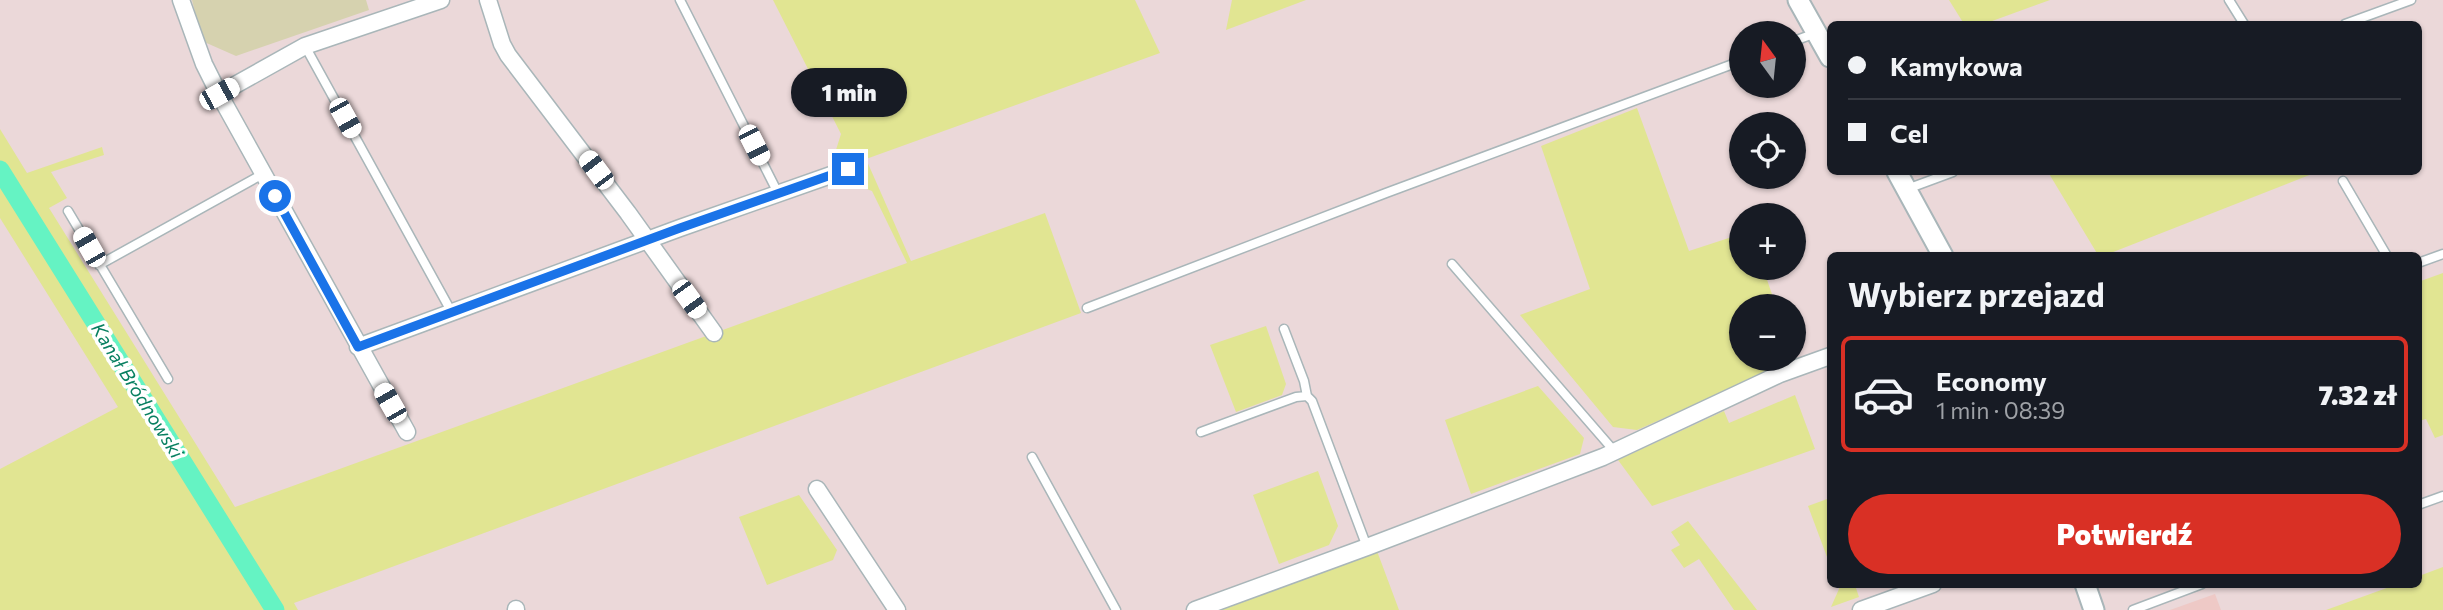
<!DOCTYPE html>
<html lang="pl">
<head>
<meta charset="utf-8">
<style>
	:root { --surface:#171b24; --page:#20242c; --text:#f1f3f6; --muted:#9ea1a6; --line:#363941; --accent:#d93025 }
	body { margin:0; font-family:Commissioner,sans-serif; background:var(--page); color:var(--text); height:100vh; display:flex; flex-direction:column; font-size:26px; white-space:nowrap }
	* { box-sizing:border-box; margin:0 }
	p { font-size:23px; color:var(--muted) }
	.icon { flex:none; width:38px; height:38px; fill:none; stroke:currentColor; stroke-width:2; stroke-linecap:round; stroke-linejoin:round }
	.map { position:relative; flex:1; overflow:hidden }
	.details { position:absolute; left:1827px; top:252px; width:595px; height:336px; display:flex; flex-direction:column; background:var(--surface); border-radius:10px; box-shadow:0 2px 5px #0004 }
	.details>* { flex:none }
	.guide { position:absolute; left:1827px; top:21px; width:595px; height:154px; border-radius:10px; box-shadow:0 2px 5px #0004; display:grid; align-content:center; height:154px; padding:0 21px; background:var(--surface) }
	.needle { width:46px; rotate:345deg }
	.buttons { position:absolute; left:1729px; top:21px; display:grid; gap:14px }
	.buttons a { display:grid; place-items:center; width:77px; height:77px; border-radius:50%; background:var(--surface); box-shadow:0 2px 5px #0004; font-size:35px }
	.end { position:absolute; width:32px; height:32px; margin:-16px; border:9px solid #1a73e8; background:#fff; box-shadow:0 0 0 4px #fff }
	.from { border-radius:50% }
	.bubble { position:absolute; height:49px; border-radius:24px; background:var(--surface); box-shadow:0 2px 5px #0004; font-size:23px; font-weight:800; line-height:49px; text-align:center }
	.car { position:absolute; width:21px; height:42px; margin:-21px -10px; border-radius:9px; box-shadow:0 0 5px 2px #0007; background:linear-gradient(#fff 24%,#345 0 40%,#fff 0 76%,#345 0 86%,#fff 0) }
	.guide b { display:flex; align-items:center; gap:24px; height:66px; font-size:26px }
	.guide b+b { border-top:2px solid var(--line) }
	.guide i { width:18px; height:18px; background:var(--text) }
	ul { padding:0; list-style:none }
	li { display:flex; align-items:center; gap:21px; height:116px; margin:0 14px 10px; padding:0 7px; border:4px solid var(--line); border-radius:10px }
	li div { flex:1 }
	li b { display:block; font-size:26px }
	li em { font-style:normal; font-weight:800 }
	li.on { border-color:var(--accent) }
	li>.icon { width:63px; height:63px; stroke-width:1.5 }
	h2 { padding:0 21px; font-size:32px; line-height:84px }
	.cta { display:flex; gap:14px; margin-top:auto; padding:14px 21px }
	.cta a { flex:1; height:80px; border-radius:42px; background:var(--accent); color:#fff; font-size:28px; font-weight:800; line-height:80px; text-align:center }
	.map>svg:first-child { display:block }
	.education { fill:#eec9c6 }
	.green { fill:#e1e592 }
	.cemetery { fill:#d6d2af }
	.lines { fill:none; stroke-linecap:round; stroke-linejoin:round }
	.canal { stroke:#65f3c3; stroke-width:19 }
	.service-casing { stroke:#a9b6b9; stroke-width:11 }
	.minor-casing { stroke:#a9b6b9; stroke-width:19 }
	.tertiary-casing { stroke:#a9b6b9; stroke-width:23 }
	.service { stroke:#fff; stroke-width:8 }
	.minor { stroke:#fff; stroke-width:16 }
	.tertiary { stroke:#fff; stroke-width:19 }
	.route { stroke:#1a73e8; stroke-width:9 }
	.labels { text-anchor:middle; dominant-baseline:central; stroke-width:7; stroke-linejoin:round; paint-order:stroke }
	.water-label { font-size:19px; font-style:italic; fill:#098061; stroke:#fff }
</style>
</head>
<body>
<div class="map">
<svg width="2443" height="610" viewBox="0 0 2443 610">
	<rect width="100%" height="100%" fill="#ebd8d9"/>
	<path class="education" d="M2215,594l6,16h-51z"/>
	<path class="green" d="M773,0h362l25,53 -294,106 45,102 134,-48 36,100 -787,290 4,7h-298v-141l118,-62 -118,-189v-89l27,44 75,-26 2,8 -53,17 16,26 -18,10 186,299 672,-244 -35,-72 -21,-8 -4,-9 11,-3 -7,-15 -16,-3 6,-19z
		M1232,0h74l-80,30z
		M1949,0h101l-66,24h-20z
		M1637,108l52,143 52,-17v34h22l13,38h-35v53h53v-2l1,3 -158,70 -24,-3 -93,-112 70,-26 -49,-143z
		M2048,172h269l-214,84 -5,-1z
		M2443,273v162l-8,3 -9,-19 -7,2 -1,-139z
		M1266,326l20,58 -4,11 -46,17 -26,-67z
		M1538,386l46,52 -4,16 -109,40 -26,-74z
		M1795,395l20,54 -163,57 -34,-46 106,-49 5,12z
		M1318,471l20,55 -9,19 -50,19 -26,-69z
		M799,495l38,55 -4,10 -66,25 -28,-68z
		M1830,498v67l-22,-59z
		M1688,521l69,89h-23l-35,-51 -15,9 -13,-18 9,-5 -9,-13z
		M1377,551l22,59h-181z
		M2443,567v43h-117l69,-25 23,-1 1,-8z
		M1838,585h17l4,12 -28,10 8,-18z"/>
	<path class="cemetery" d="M192,0h174l3,10 -133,46 -34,-15z"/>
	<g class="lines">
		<path class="canal" d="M0,170l275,440"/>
		<defs>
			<path id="service" d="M680,0l98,193
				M2229,0l15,24
				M2345,24l66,-24
				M1794,41l22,-8
				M305,46l146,265
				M2343,181l44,75
				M1907,189l46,-17
				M68,211l100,168
				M2418,263l25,-9
				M1452,264l163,188
				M99,265l164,-91
				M1087,308l299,-115 355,-132
				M1284,329l20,52 3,15
				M1201,432l95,-35 11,-1 5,5 55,146
				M1032,457l84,153
				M2418,505l25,-9
				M2133,610l69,-26"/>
			<path id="minor" d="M181,0l23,64 15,30 188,338
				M488,0l14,44 6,11 120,158 86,120
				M219,94l86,-48 136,-46
				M358,347l322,-119 168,-59
				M817,489l80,121
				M516,609v1
				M1195,610l172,-63 236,-90 177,-83 50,-18
				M1861,610l72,-26"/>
			<path id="tertiary" d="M1798,0l32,57
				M1897,172l46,84
				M2085,584l9,26"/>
		</defs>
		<use href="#service" class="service-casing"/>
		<use href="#minor" class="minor-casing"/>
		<use href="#tertiary" class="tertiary-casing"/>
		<use href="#service" class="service"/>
		<use href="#minor" class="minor"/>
		<use href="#tertiary" class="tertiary"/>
	</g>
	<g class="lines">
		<path class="route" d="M275,196l83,151 322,-119 168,-59"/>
	</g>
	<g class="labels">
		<g class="water-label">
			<text transform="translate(138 390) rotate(58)">Kanał Bródnowski</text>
		</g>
	</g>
</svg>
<div class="buttons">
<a><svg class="needle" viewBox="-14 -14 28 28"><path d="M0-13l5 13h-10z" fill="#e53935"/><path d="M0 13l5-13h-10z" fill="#9ea1a6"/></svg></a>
<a><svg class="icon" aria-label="locate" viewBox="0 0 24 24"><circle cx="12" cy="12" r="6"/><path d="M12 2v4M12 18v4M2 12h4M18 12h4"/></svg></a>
<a>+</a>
<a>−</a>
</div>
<i class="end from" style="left:275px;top:196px"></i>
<i class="end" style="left:848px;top:169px"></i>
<div class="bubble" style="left:791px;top:68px;width:116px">1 min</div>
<i class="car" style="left:219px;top:94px;rotate:61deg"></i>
<i class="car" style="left:345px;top:118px;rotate:151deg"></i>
<i class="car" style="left:754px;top:145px;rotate:153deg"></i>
<i class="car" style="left:596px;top:170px;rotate:323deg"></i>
<i class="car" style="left:89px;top:247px;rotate:330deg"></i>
<i class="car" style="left:689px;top:299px;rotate:144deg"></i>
<i class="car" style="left:390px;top:403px;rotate:330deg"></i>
<div class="guide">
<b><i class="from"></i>Kamykowa</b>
<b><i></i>Cel</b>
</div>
<section class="details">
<h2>Wybierz przejazd</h2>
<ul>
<li class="on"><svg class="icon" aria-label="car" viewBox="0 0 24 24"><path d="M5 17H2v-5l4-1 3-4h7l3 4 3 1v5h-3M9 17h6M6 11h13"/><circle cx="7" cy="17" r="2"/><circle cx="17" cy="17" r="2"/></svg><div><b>Economy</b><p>1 min · 08:39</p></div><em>7.32 zł</em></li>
</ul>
<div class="cta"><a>Potwierdź</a></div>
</section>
</div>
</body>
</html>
